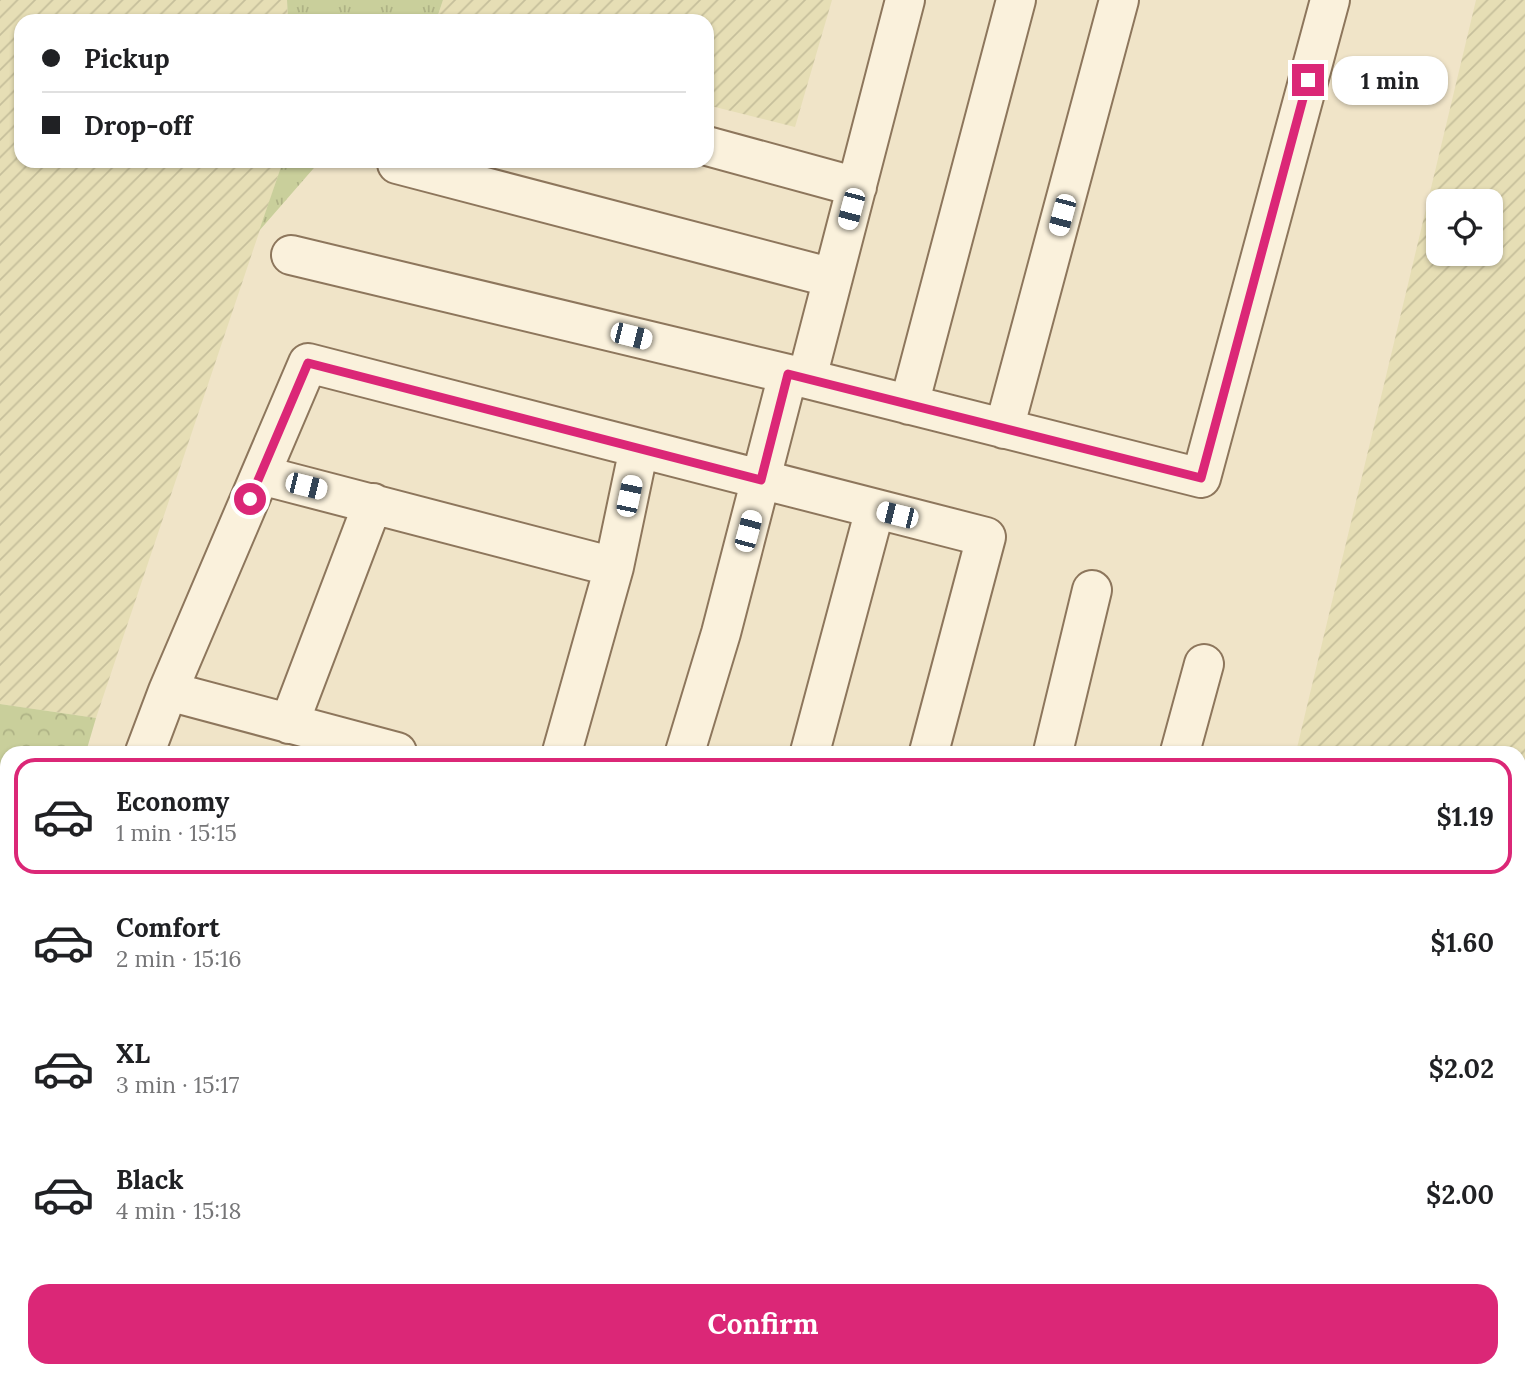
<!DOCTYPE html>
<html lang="en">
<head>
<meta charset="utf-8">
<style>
	:root { --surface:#fff; --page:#f6f6f6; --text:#202124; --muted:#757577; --line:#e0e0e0; --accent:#db2777 }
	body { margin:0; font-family:Lora,serif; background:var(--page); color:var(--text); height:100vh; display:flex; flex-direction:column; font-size:26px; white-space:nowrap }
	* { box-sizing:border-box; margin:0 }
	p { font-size:23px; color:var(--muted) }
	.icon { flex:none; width:38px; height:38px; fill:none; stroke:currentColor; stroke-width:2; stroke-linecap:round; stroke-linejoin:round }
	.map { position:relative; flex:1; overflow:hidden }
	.sheet { position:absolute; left:0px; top:746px; width:1526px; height:632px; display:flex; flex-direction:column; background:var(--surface); border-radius:21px 21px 0 0; box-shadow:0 2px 5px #0004 }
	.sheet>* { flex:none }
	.top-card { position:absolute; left:14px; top:14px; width:700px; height:154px; border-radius:21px; box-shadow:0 2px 5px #0004; display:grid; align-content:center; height:154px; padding:0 28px; background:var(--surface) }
	.tools { position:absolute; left:1426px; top:189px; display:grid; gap:14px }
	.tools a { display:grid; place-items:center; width:77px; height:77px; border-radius:14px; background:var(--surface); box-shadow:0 2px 5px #0004; font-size:35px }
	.end { position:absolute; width:32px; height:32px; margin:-16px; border:9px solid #db2777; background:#fff; box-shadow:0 0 0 4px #fff }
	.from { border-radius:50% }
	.bubble { position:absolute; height:49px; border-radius:21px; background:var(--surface); box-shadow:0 2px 5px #0004; font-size:23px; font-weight:700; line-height:49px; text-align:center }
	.car { position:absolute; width:21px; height:42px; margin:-21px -10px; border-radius:9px; box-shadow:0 0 5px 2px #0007; background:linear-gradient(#fff 24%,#345 0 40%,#fff 0 76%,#345 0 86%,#fff 0) }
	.top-card b { display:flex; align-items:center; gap:24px; height:66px; font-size:26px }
	.top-card b+b { border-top:2px solid var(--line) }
	.top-card i { width:18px; height:18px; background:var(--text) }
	ul { padding:12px 0 0; list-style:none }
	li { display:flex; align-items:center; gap:21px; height:116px; margin:0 14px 10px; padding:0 14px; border:4px solid transparent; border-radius:21px }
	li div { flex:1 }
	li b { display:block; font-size:26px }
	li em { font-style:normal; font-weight:700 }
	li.current { border-color:var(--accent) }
	li>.icon { width:63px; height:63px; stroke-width:1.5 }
	.action { display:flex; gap:14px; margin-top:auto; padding:14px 28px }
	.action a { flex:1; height:80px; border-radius:21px; background:var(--accent); color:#fff; font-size:28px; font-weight:700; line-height:80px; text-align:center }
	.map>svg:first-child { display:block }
	.farmland { fill:url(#farmland-furrows); fill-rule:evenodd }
	.grass { fill:url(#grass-tufts) }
	.forest { fill:url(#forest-crowns) }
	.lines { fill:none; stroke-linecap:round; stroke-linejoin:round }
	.minor-casing { stroke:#8d765c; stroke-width:42 }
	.major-casing { stroke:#5b4430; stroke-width:42 }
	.minor { stroke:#faf1dc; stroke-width:38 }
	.major { stroke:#f3d9a0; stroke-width:38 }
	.route { stroke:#db2777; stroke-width:9 }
</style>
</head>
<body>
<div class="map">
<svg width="1525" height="1377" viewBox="0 0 1525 1377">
	<defs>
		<pattern id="farmland-furrows" width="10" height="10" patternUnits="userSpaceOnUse" patternTransform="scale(1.75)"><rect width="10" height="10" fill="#e6deb5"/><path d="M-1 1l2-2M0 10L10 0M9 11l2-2" fill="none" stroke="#c6bf9b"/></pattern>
		<pattern id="grass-tufts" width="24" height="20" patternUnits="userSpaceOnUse" patternTransform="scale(1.75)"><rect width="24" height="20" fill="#c9cf9b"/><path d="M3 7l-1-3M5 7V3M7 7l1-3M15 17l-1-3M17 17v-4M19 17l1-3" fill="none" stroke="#aeb285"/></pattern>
		<pattern id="forest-crowns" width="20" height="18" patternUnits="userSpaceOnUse" patternTransform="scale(1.75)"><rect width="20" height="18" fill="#c9cf9b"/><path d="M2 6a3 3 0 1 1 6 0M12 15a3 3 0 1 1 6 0" fill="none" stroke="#aeb285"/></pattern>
	</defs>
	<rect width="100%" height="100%" fill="#f0e4c8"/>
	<path class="farmland" d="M0,0h287l1,21h-267v140h262l-187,557 -96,-14z
		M443,0h389l-37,127 -88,-22v-84h-271z
		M1476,0h49v1199l-6,1v-448h-223zM1491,201v53h-53v-53z"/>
	<path class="grass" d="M287,0h156l-7,21h-148z
		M283,161h37l-61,70z"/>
	<path class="forest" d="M0,704l96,14 -10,34h-79v209h-7z"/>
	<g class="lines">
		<defs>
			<path id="minor" d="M707,146l150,41
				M397,164l436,114
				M291,255l497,119 413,104 129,-478
				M807,378l98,-378
				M909,405l107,-405
				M1004,429l115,-429
				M261,475l353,92
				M168,691l229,61
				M289,724l84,-221
				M145,752l23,-61 140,-328 678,174 -57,215
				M562,752l52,-185 25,-119
				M685,752l36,-119 67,-259
				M810,752l65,-243
				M1053,752l39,-162
				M1180,752l24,-88
				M498,1377l2,-7
				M542,1377l1,-7"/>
			<path id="major" d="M0,993l7,1
				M1519,1235h6"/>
		</defs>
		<use href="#minor" class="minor-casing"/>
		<use href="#major" class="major-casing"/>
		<use href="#minor" class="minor"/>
		<use href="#major" class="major"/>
	</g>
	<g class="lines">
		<path class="route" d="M250,499l58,-136 453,117 27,-106 413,104 107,-398"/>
	</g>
</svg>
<div class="tools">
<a><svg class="icon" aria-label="locate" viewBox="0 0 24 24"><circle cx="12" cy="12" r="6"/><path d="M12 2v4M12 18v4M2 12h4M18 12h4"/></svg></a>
</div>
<i class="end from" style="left:250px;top:499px"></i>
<i class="end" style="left:1308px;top:80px"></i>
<div class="bubble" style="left:1332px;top:56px;width:116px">1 min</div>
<i class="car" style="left:851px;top:209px;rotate:195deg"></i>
<i class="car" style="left:1062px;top:215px;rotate:195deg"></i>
<i class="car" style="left:631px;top:336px;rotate:104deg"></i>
<i class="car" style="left:306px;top:486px;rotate:104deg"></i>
<i class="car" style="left:629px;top:496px;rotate:12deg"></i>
<i class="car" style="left:897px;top:515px;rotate:284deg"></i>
<i class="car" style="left:748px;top:531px;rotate:15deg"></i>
<div class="top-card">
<b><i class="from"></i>Pickup</b>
<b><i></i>Drop-off</b>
</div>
<section class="sheet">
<ul>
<li class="current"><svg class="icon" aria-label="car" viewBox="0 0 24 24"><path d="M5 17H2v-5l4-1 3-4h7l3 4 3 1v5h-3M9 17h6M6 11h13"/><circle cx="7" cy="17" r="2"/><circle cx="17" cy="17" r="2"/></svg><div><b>Economy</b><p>1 min · 15:15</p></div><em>$1.19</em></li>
<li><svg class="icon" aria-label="car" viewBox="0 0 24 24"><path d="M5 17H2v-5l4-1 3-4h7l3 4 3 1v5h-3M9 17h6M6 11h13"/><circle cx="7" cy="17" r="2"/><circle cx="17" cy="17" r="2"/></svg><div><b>Comfort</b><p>2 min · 15:16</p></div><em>$1.60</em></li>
<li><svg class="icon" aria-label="car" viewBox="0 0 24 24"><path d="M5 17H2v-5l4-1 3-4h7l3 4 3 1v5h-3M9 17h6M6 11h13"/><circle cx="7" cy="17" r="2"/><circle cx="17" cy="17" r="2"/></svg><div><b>XL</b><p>3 min · 15:17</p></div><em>$2.02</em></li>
<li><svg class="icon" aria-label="car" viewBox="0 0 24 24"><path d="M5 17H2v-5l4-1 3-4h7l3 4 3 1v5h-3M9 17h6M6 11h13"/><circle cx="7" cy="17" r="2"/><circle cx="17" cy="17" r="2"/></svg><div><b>Black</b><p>4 min · 15:18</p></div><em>$2.00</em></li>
</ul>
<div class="action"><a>Confirm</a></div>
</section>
</div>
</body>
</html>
